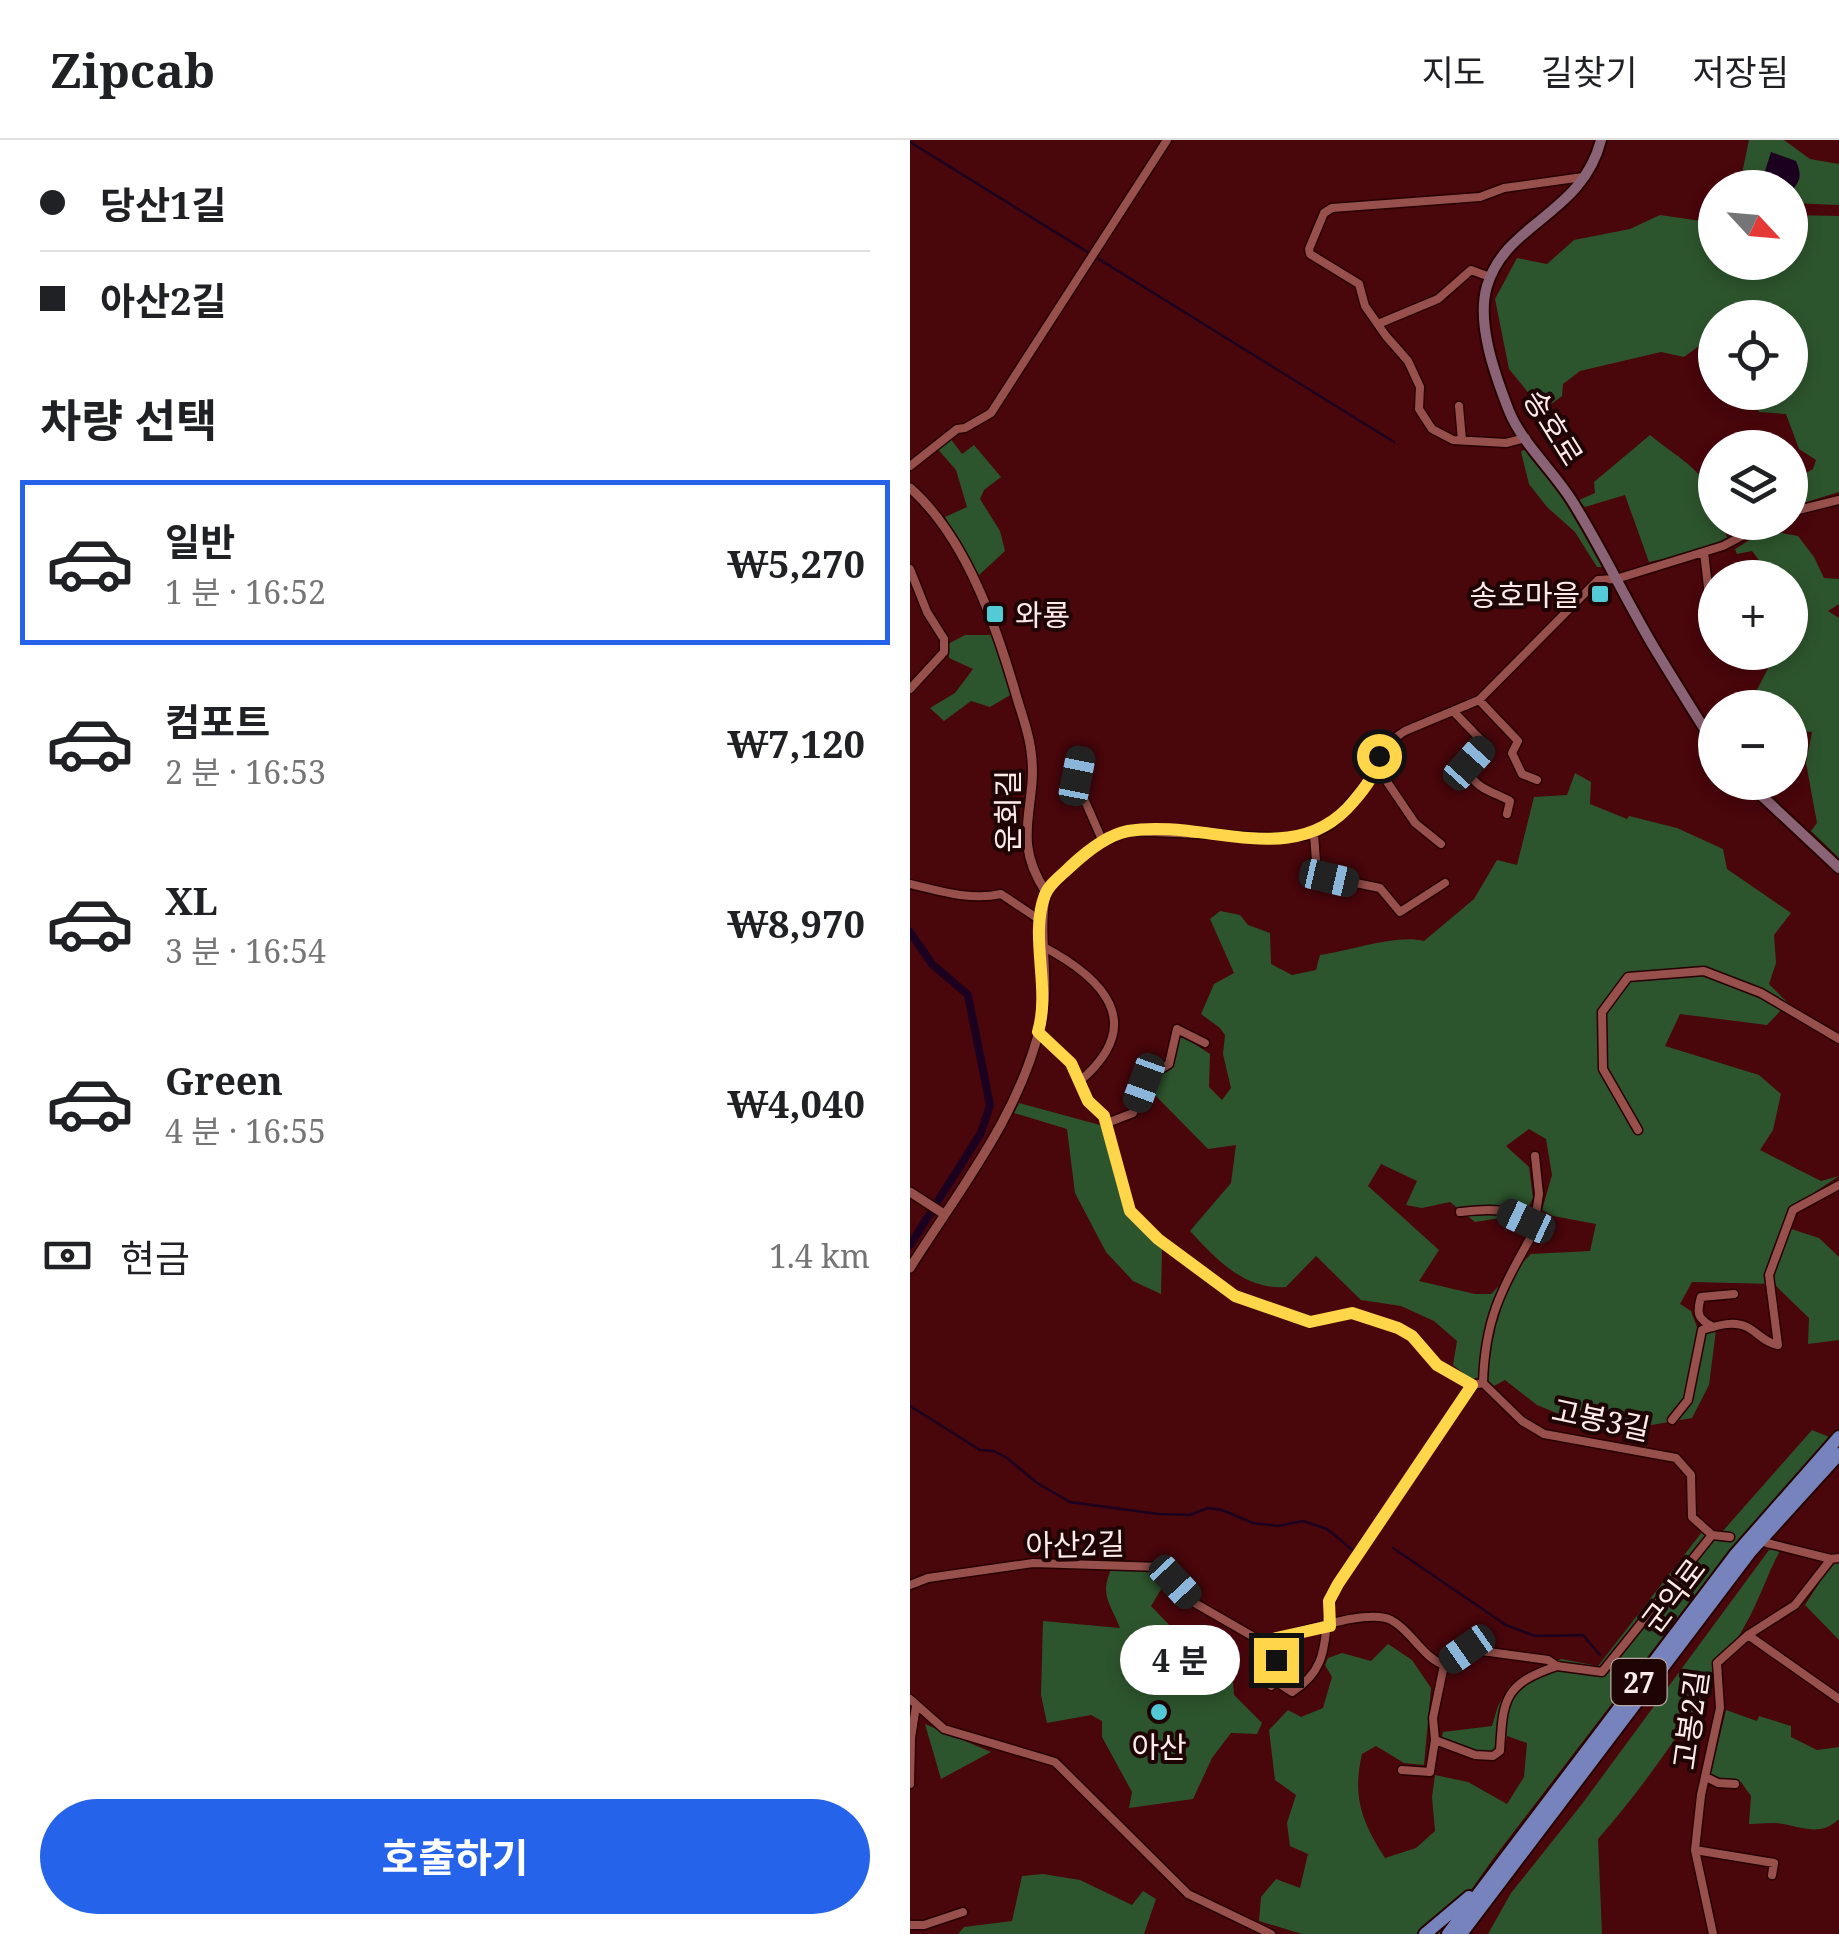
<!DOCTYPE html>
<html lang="ko">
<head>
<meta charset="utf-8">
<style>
	:root { --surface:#fff; --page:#f6f6f6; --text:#202124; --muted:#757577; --line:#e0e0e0; --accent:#2563eb }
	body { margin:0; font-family:"Noto Serif","Noto Sans KR",serif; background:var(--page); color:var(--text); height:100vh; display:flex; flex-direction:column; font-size:38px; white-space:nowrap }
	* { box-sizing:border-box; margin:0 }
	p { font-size:32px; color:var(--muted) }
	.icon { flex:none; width:55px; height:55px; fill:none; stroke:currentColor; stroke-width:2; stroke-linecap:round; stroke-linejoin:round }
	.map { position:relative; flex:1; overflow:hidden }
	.details { display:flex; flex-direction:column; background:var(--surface); width:910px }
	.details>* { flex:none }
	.guide { display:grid; align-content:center; height:220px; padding:0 40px; background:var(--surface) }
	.needle { width:65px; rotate:116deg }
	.buttons { position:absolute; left:788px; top:30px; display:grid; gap:20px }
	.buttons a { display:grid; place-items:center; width:110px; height:110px; border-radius:50%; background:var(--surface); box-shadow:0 5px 15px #0003; font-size:50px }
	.end { position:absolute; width:45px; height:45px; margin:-22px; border:12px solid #ffd54a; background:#111; box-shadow:0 0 0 5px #111 }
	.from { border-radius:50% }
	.bubble { position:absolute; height:70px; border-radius:35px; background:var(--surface); box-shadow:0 5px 15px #0003; font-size:32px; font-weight:700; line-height:70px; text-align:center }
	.car { position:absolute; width:30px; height:60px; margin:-30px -15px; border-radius:12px; box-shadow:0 0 8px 2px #0007; background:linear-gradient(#222 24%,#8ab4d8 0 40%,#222 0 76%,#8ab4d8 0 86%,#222 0) }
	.guide b { display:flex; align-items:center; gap:35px; height:95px; font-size:38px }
	.guide b+b { border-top:2px solid var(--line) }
	.guide i { width:25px; height:25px; background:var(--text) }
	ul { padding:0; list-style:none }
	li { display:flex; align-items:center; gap:30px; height:165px; margin:0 20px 15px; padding:0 20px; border:5px solid transparent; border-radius:0px }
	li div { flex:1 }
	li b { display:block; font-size:38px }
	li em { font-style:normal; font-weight:700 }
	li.selected { border-color:var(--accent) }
	li>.icon { width:90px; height:90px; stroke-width:1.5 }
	h2 { padding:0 40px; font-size:45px; line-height:120px }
	.pay { display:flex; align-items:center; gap:25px; height:110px; padding:0 40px; font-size:38px }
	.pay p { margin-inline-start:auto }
	.button { display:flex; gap:20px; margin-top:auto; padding:20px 40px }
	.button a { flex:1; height:115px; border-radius:60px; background:var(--accent); color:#fff; font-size:40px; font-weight:700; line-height:115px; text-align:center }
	header { display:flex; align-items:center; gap:60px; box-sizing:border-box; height:140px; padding:0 50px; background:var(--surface); border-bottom:2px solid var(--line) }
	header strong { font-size:48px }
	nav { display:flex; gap:55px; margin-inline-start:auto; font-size:35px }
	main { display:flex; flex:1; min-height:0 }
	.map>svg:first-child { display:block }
	.green { fill:#2d552d; fill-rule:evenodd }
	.water { fill:#1c0020 }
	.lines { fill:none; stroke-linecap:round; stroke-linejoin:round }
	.stream { stroke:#1c0020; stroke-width:2.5 }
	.canal { stroke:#1c0020; stroke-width:8 }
	.minor-casing { stroke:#270000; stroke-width:11 }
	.tertiary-casing { stroke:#270000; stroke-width:12 }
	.secondary-casing { stroke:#270000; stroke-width:14 }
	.trunk-casing { stroke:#270000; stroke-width:16 }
	.minor { stroke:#98504c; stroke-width:8 }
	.tertiary { stroke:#98504c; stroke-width:9 }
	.secondary { stroke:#8b6376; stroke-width:10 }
	.trunk { stroke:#7683bd; stroke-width:12 }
	.route { stroke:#ffd54a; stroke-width:12 }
	.poi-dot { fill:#52cbd7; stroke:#1f0404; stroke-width:4 }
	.labels { text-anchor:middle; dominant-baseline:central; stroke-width:8; stroke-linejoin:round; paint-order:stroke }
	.shield { fill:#1f0404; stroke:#baa6a4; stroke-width:2.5 }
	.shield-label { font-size:28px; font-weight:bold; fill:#fcebe9 }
	.street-label { font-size:30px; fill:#fcebe9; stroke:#1f0404 }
	.poi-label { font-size:30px; fill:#fcebe9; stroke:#1f0404; text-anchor:end }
</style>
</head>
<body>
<header>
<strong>Zipcab</strong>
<nav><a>지도</a><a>길찾기</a><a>저장됨</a></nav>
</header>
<main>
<section class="details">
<div class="guide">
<b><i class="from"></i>당산1길</b>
<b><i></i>아산2길</b>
</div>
<h2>차량 선택</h2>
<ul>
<li class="selected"><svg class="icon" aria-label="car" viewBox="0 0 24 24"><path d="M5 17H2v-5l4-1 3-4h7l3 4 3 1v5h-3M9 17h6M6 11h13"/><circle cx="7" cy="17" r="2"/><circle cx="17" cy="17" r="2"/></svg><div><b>일반</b><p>1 분 · 16:52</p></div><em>₩5,270</em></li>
<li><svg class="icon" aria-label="car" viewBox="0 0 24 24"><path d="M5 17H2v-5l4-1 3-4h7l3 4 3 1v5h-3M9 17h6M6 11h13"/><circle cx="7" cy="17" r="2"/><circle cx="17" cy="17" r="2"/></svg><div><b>컴포트</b><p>2 분 · 16:53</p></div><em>₩7,120</em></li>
<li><svg class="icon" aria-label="car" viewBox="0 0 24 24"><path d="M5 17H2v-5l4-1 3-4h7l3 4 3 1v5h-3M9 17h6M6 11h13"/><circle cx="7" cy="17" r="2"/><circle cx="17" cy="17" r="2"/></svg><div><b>XL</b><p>3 분 · 16:54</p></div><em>₩8,970</em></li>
<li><svg class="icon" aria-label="car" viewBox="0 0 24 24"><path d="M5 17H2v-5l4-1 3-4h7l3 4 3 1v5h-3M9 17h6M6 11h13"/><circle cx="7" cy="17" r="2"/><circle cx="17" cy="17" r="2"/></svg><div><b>Green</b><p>4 분 · 16:55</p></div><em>₩4,040</em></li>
</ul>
<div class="pay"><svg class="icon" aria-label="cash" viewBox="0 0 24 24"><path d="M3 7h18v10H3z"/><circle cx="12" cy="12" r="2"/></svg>현금<p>1.4 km</p></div>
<div class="button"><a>호출하기</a></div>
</section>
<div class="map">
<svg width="929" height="1794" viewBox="0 0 929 1794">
	<rect width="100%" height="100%" fill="#49060b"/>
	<path class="green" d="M839,0h35l26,19 29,5v41l-47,-2 -2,7v-22h-51z
		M750,75l55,8v39h75v-47l49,1v276l-49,15v-25l23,-13 3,-9 -17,-11 -13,-35 -27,-2 -7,-19 38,-1v-74h-75v42l-16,-14 -15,11 -23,-5 -81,19 -17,13 -1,12 -29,22 -8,-4 6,-18 -22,-27 -14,-70 22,-41 30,6 27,-24 56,-11z
		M740,295c35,29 65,38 65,87l7,1 6,17 -14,8 -65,14 -24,-67 -40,12 -8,-6 18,-8 -1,-11z
		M40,298l12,16 12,-9 27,32 -17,13 -4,9 20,32 5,20 -27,25 -33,-59 22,-10 -11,-37 -20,-23z
		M617,307l35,50 42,70h-7l-22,-35 -28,-25 -18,-23 -8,-32z
		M856,390l32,6 16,21 10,21 15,1v25l-11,7 11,7v240l-28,-27 6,-8 -11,-60 6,-31 -22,-1v-23l-42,-1 28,-54 14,-1v-74l-18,-1 -20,-26 -15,3 -2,-5z
		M55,495h29l18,59 -22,13 -19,-6 -27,20 -14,-13 25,-15 18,-24 -24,-11 -1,-14z
		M665,633l16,9 -1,22 37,15 2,-3 48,12 46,21 4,20 64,44 -17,22 2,28 -7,21 19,19 -21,22 -87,-11 -15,32 94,29 22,19 -8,36 -13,20 61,31 18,-5 -51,34 -6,16 37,12 20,19v83l-31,4 1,-26 -35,-34 -82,-2 -12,22 11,7 6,16 19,3 -7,55 -17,33 -87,15 -68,-28 -32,-25 -13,7 -15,-9 -6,1 -18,-14 4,-24 -23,-20 -33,-15 -40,-6 -45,-44 -30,31c-42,3 -70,-28 -96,-56l41,-48 5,-38 -28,4 -58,-59 31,-55 29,19 -1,33 13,13 9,-12 -8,-34 2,-19 -5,-7 -19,-14 13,-30 20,-11 -24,-54 10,-8 20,4 8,10 22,8 1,31 21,11 24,-5 4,-15c31,-4 76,-21 104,-14l50,-42 23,-39 20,5 17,-68 33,-2zM619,989l17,10 6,36 -10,35 11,6 43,8 -6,27 -59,3 -40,40h-16l-56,-13 20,-31 -71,-64 13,-22 36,17 -11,24 16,3 28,-6 25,20 50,-8 8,-16 -4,-31 -23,-21z
		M109,963l81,22 31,93 31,31 -1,45 -28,-13 -27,-29 -31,-59 -8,-64 -53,-16z
		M902,1290l17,7 -121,141 -215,281 -53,75h-138l-43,-13 2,-24 15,-18 24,9 8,-34 -18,-8 -3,-23 9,-28 -21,-15 -6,-50 19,-20 13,7 22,-9 9,-31 -7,-12 3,-7 14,-5 29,8 17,-17 24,16 19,28 -7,77 -20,-2 -28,-17 -14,8c-10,43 0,68 23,104l31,-10 19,-17 -3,-34 3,-22 33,7 39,22 17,-27 3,-34 -20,-7 -3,17 -65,-5 4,-16 49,-6 6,-20 11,-20 38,-21 14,-6 37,7 104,-134h20z
		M871,1409c-14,25 -22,53 -37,78 -41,74 -90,148 -146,212l4,95h-114l23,-41 71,-89 187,-254z
		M929,1422v78l-34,-35 27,-42z
		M202,1427l38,1 14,7 1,8 -14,23 27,28 48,16 6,19 2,26 28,28 -5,11 -26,-1 -19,25 -19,41 -64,9 3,-16 -30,-55v-16l-11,-6 -44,8 -6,-28 2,-74 77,7c-10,-26 -21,-32 -8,-61z
		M816,1570l31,11 2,-5 32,10v11l26,13 22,-3v72c-18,17 -34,9 -56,5 -11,-2 -23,0 -34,0l2,-28 -10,-14 -33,3z
		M15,1584l66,28 -50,27z
		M133,1734l37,6 52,25 11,-14 13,8 -12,35h-186l6,-7 48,-6 10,-45z"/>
	<path class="water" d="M861,12l25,9c6,14 5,20 -6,31v-4l-30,-1z"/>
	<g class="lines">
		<path class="stream" d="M0,2l484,300
			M0,1266l70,44 14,1 13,7 30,25 33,19 88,12 32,1 18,-7 14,2 31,13 25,3 25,-5 24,8 28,23 2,-2
			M483,1408l113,77 29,11 48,-1 17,20"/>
		<path class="canal" d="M0,792l22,32 36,31 22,110 -9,28 -71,112"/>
		<defs>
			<path id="minor" d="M468,184l60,-25 33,-29 19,7
				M549,266l3,34
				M616,298l-20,5 -53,-3 -21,-11 -13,-20 1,-22 -12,-26 -22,-25 -21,-30 -6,-22 -49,-30 -1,-5 15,-36 8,-5 148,-11 24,-9 79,-11
				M0,326l47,-37 8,-1 26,-15 176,-273
				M880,372l49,-12
				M794,412l5,44
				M0,429l17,43 17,27v13l-34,37
				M569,560l39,41 -6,12 10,21 15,6
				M543,571l31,32 -17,27c10,20 25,21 43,31l-3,13
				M880,611h1
				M172,613l-4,32 25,57
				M467,627l38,56 26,21
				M404,694l3,41 63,13 20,24 45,-29
				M0,744c29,7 62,17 91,10l39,26
				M136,752l34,-34 23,-16 26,-11 161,7 24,-4 18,-10 39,-46 15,-34 19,-13 74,-31 119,-120 18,-1 107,-33 46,-24
				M132,806c61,32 106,77 38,135
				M128,892l33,31 18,38 15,15 26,95 28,28 77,57 75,27 42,-10 46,15 14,8 25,29 35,20 11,-2
				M197,983l26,-10c8,-24 13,-36 36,-49l8,-35 28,14
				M728,990l-35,-61 -1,-57 26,-35 76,-6 57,22 78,46
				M550,1072c29,-3 56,-7 73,21 -31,56 -48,84 -50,150
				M623,1093l6,-39 -4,-38
				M803,1187c-15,-8 -17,-13 -12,-30l33,-3
				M573,1243l39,38 22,13 132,24 15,17 1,42 20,18 18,2
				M762,1280l16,-20 14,-70c14,-4 31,-10 45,-3 12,6 16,15 31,18l-9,-70 24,-65 46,-25
				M857,1403l64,16 8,-1
				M0,1445l18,-7 105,-15 128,4 32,35 66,38 17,-2
				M838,1495l91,64
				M647,1526c-54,18 -54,34 -57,85l-7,5 -18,-1 -40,-15 -2,-22 11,-53 23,-16 81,11 9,6 45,6 110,-137
				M365,1541l17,11c48,-30 24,-68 46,-108l134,-199
				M361,1546l4,-5 1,-43c27,-6 92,-30 115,-18 21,11 30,36 53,45
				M0,1559l34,30 111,33 133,132 83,40
				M492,1630l28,2 5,-32
				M796,1637l12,6 17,1
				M0,1644l1,-46 5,-32
				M785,1710l79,13 -2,12
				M0,1785h14l39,-13
				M803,1794l-18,-84 6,-55 19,-87 -3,-45 31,-28 47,-30 36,-46"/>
			<path id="tertiary" d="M0,348c56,49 87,140 107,210 5,17 12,35 14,53 8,55 -22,86 15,141 -9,44 5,88 -5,131 -21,92 -82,167 -131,245
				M0,1052l34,22"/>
			<path id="secondary" d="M691,0c-19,75 -95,82 -114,146 -11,37 8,89 22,125 14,34 46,61 65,93 29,47 53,98 81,145 20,33 40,65 60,97
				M837,642l92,86"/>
			<path id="trunk" d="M515,1794l44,-37
				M538,1794l287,-379 104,-118
				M551,1794l290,-383 88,-97"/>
		</defs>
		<use href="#minor" class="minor-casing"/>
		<use href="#tertiary" class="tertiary-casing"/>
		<use href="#secondary" class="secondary-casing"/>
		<use href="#trunk" class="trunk-casing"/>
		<use href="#minor" class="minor"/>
		<use href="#tertiary" class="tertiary"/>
		<use href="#secondary" class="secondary"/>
		<use href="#trunk" class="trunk"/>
	</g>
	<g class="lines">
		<path class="route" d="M366,1520v-22l54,-12 -1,-25 9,-17 134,-199 -35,-20 -25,-29 -14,-8 -46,-15 -42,9 -75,-26 -77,-57 -28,-28 -26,-95 -16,-15 -17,-38 -33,-31c13,-44 -9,-96 7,-137 4,-11 17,-20 25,-28 16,-15 37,-32 58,-36 76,-13 167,41 225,-29 12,-14 23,-28 26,-46"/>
	</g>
	<g class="poi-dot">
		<rect x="680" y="444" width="20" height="20" rx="5"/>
		<rect x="75" y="464" width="20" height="20" rx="5"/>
		<circle cx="249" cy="1572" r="10"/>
	</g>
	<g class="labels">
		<rect class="shield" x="701.5" y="1519" width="55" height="46" rx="8"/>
		<g class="shield-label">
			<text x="729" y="1542">27</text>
		</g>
		<g class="street-label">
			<text transform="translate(644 287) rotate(58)">송호로</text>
			<text transform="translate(97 671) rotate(-90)">운회길</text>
			<text transform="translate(691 1279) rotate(12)">고봉3길</text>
			<text transform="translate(165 1404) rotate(-1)">아산2길</text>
			<text transform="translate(763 1455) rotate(-53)">군익로</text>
			<text transform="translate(780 1580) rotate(-82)">고봉2길</text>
		</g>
		<g class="poi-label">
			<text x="670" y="454">송호마을</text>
			<text x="105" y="474" text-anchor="start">와룡</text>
			<text x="249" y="1606" text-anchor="middle">아산</text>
		</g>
	</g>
</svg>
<div class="buttons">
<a><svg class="needle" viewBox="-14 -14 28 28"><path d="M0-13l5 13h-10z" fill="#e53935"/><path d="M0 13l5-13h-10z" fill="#757577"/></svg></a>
<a><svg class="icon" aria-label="locate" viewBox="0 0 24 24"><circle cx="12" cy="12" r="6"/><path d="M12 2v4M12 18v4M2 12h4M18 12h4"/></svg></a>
<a><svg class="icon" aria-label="layers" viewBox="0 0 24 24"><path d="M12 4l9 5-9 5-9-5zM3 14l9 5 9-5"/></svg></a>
<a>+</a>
<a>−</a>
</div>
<i class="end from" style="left:469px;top:616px"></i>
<i class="end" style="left:366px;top:1520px"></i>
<div class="bubble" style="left:210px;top:1485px;width:120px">4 분</div>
<i class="car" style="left:559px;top:623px;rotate:42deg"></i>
<i class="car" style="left:167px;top:636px;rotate:11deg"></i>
<i class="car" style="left:419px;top:738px;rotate:103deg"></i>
<i class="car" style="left:234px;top:943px;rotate:200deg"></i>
<i class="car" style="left:616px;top:1081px;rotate:295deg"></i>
<i class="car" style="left:265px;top:1442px;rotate:137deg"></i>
<i class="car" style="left:557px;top:1509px;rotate:235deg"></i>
</div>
</main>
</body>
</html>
